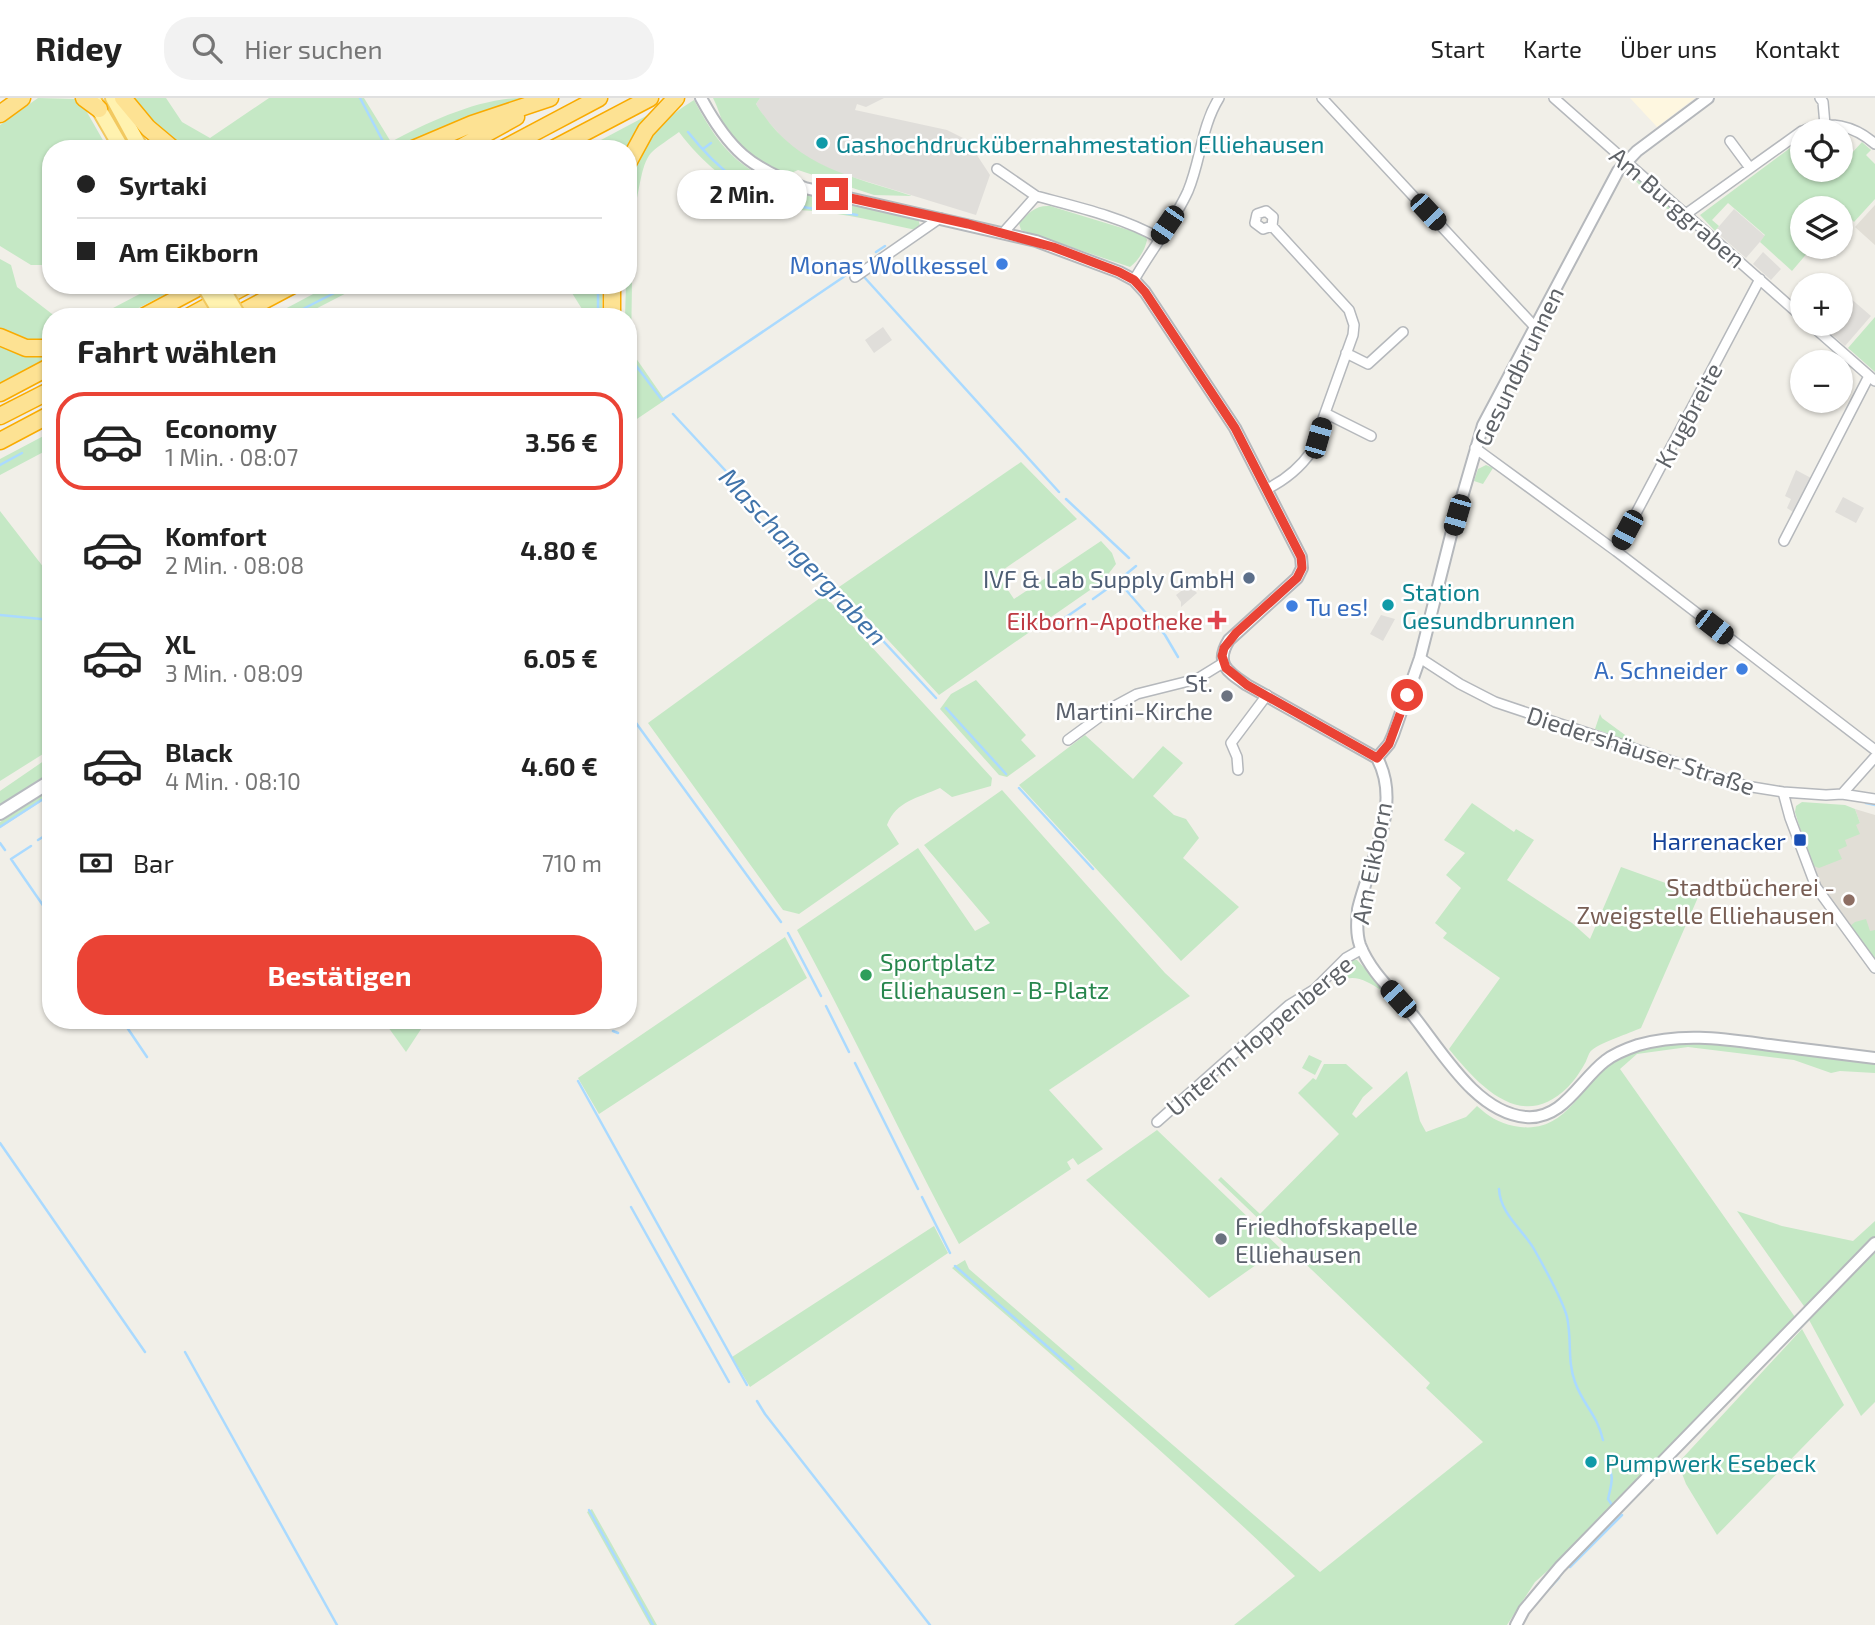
<!DOCTYPE html>
<html lang="de">
<head>
<meta charset="utf-8">
<style>
	:root { --surface:#fff; --page:#f2f2f2; --text:#222; --muted:#767676; --line:#e0e0e0; --accent:#ea4335 }
	body { margin:0; font-family:"Exo 2",sans-serif; background:var(--page); color:var(--text); height:100vh; display:flex; flex-direction:column; font-size:26px; white-space:nowrap }
	* { box-sizing:border-box; margin:0 }
	p { font-size:23px; color:var(--muted) }
	.icon { flex:none; width:38px; height:38px; fill:none; stroke:currentColor; stroke-width:2; stroke-linecap:round; stroke-linejoin:round }
	.map { position:relative; flex:1; overflow:hidden }
	.side { position:absolute; left:42px; top:210px; width:595px; height:721px; display:flex; flex-direction:column; background:var(--surface); border-radius:28px; box-shadow:0 2px 5px #0004 }
	.side>* { flex:none }
	.hud { position:absolute; left:42px; top:42px; width:595px; height:154px; border-radius:28px; box-shadow:0 2px 5px #0004; display:grid; align-content:center; height:154px; padding:0 35px; background:var(--surface) }
	.tools { position:absolute; left:1790px; top:21px; display:grid; gap:14px }
	.tools a { display:grid; place-items:center; width:63px; height:63px; border-radius:50%; background:var(--surface); box-shadow:0 2px 5px #0004; font-size:35px }
	.end { position:absolute; width:32px; height:32px; margin:-16px; border:9px solid #ea4335; background:#fff; box-shadow:0 0 0 4px #fff }
	.from { border-radius:50% }
	.bubble { position:absolute; height:49px; border-radius:24px; background:var(--surface); box-shadow:0 2px 5px #0004; font-size:23px; font-weight:700; line-height:49px; text-align:center }
	.car { position:absolute; width:21px; height:42px; margin:-21px -10px; border-radius:9px; box-shadow:0 0 5px 2px #0007; background:linear-gradient(#222 24%,#8ab4d8 0 40%,#222 0 76%,#8ab4d8 0 86%,#222 0) }
	.hud b { display:flex; align-items:center; gap:24px; height:66px; font-size:26px }
	.hud b+b { border-top:2px solid var(--line) }
	.hud i { width:18px; height:18px; background:var(--text) }
	ul { padding:0; list-style:none }
	li { display:flex; align-items:center; gap:21px; height:98px; margin:0 14px 10px; padding:0 21px; border:4px solid transparent; border-radius:28px }
	li div { flex:1 }
	li b { display:block; font-size:26px }
	li em { font-style:normal; font-weight:700 }
	li.current { border-color:var(--accent) }
	li>.icon { width:63px; height:63px; stroke-width:1.5 }
	h2 { padding:0 35px; font-size:32px; line-height:84px }
	.pay { display:flex; align-items:center; gap:18px; height:77px; padding:0 35px; font-size:26px }
	.pay p { margin-inline-start:auto }
	.button { display:flex; gap:14px; margin-top:auto; padding:14px 35px }
	.button a { flex:1; height:80px; border-radius:28px; background:var(--accent); color:#fff; font-size:28px; font-weight:700; line-height:80px; text-align:center }
	header { display:flex; align-items:center; gap:42px; box-sizing:border-box; height:98px; padding:0 35px; background:var(--surface); border-bottom:2px solid var(--line) }
	header strong { font-size:33px }
	nav { display:flex; gap:38px; margin-inline-start:auto; font-size:24px }
	.search { width:490px; height:63px; background:var(--page); display:flex; align-items:center; gap:18px; box-sizing:border-box; padding:0 24px; border-radius:28px; color:var(--muted); font-size:26px }
	.map>svg:first-child { display:block }
	.commercial { fill:#fef7e0 }
	.industrial { fill:#e0deda }
	.education { fill:#e1ded6 }
	.green { fill:#c5e8c5 }
	.lines { fill:none; stroke-linecap:round; stroke-linejoin:round }
	.stream { stroke:#aadaff; stroke-width:2.5 }
	.minor-casing { stroke:#b5b8bc; stroke-width:12 }
	.tertiary-casing { stroke:#b5b8bc; stroke-width:14 }
	.secondary-casing { stroke:#b6babf; stroke-width:16 }
	.primary-casing { stroke:#f2c960; stroke-width:18 }
	.motorway-casing { stroke:#f9ab00; stroke-width:19 }
	.minor { stroke:#fff; stroke-width:9 }
	.tertiary { stroke:#fff; stroke-width:10 }
	.secondary { stroke:#fff; stroke-width:12 }
	.primary { stroke:#fff2af; stroke-width:14 }
	.motorway { stroke:#fde293; stroke-width:16 }
	.primary-bridge-casing { stroke:#f2c960; stroke-width:18; stroke-linecap:butt }
	.primary-bridge { stroke:#fff2af; stroke-width:14 }
	.route { stroke:#ea4335; stroke-width:9 }
	.culture-dot { fill:#0f9aa8; stroke:#fff; stroke-width:2.5 }
	.shop-dot { fill:#3f7fe0; stroke:#fff; stroke-width:2.5 }
	.service-dot { fill:#5c6f8a; stroke:#fff; stroke-width:2.5 }
	.health-dot { fill:#e0444e; stroke:#fff; stroke-width:2.5 }
	.worship-dot { fill:#6b7280; stroke:#fff; stroke-width:2.5 }
	.transit-dot { fill:#1a4fb4; stroke:#fff; stroke-width:2.5 }
	.education-dot { fill:#8d6e63; stroke:#fff; stroke-width:2.5 }
	.leisure-dot { fill:#2e9e5b; stroke:#fff; stroke-width:2.5 }
	.labels { text-anchor:middle; dominant-baseline:central; stroke-width:5; stroke-linejoin:round; paint-order:stroke }
	.culture-label { font-size:24px; fill:#0d838f; stroke:#fff; text-anchor:start }
	.street-label { font-size:24px; fill:#5f6368; stroke:#fff }
	.shop-label { font-size:24px; fill:#366cbe; stroke:#fff; text-anchor:end }
	.service-label { font-size:24px; fill:#4e5e75; stroke:#fff; text-anchor:end }
	.health-label { font-size:24px; fill:#be3a42; stroke:#fff; text-anchor:end }
	.worship-label { font-size:24px; fill:#5b616d; stroke:#fff; text-anchor:end }
	.transit-label { font-size:24px; fill:#164399; stroke:#fff; text-anchor:end }
	.education-label { font-size:24px; fill:#785e54; stroke:#fff; text-anchor:end }
	.leisure-label { font-size:24px; fill:#27864d; stroke:#fff; text-anchor:start }
	.water-label { font-size:26px; font-style:italic; fill:#4174aa; stroke:#fff }
</style>
</head>
<body>
<header>
<strong>Ridey</strong>
<div class="search"><svg class="icon" aria-label="search" viewBox="0 0 24 24"><circle cx="10" cy="10" r="6"/><path d="M15 15l6 6"/></svg>Hier suchen</div>
<nav><a>Start</a><a>Karte</a><a>Über uns</a><a>Kontakt</a></nav>
</header>
<div class="map">
<svg width="1875" height="1527" viewBox="0 0 1875 1527">
	<rect width="100%" height="100%" fill="#f1efe8"/>
	<path class="commercial" d="M1630,0h65l-38,29z"/>
	<path class="industrial" d="M760,0h124l-18,9 -9,-3 -2,6 92,20 20,10 23,35 -14,40 -137,-42 -30,-14 -19,-13 -26,-29 -8,-13z
		M1734,111l31,27 -19,22 -31,-27z
		M1763,154l18,17 -10,11 -18,-16z
		M1842,193l29,25 -26,30 -25,-22h21z
		M883,229l9,13 -18,13 -9,-13z
		M1796,372l15,8 -18,34 -6,-4 4,-9 -6,-3z
		M1843,399l21,11 -8,15 -21,-11z
		M1189,487l8,8 -16,14v-5l-5,-7z
		M1381,517l14,4 -12,22 -13,-7z"/>
	<path class="education" d="M1875,107v40l-20,-18z
		M1855,711l20,6v147l-50,-67 -14,-30 27,-15 18,-26 4,-1z"/>
	<path class="green" d="M38,0l38,1 8,8 24,42h-57v116h-20l-31,-19v-121z
		M131,0h35l16,24 28,16 59,-40h95l27,44c37,-20 89,-44 131,-44l-63,22 -59,29h-213l-37,-28z
		M713,0h47l-4,6c39,63 91,71 156,92l-38,-1 -76,-25 -11,5c-22,-10 -48,-25 -62,-46 -3,-7 -7,-22 -12,-31z
		M694,2c11,20 21,38 37,54 42,43 129,52 187,64l2,8 -4,4c-28,-6 -56,-13 -85,-17 -12,-2 -25,-2 -38,-4 -46,-8 -86,-40 -114,-77 -9,7 -20,13 -28,21 -11,12 -12,45 -18,61l-2,137 34,49 -37,25v-108h-3l1,-32h2c0,-83 -15,-135 66,-185z
		M648,17l-17,23 -3,13v-2h-44z
		M1802,41v31h39v-5l21,-23 9,8 -5,5 9,9v35l-21,23 -2,-2 -11,12v-24h-39v39h26l-10,11 -9,-7 -17,20 -32,-29 5,-7 -37,-32 -16,17 7,6 -4,5 -15,-16z
		M1636,79l56,49 -2,3 -57,-50z
		M1050,108l95,29 2,5c-2,10 -9,21 -17,27l-109,-37 -2,-7c10,-10 16,-18 31,-17z
		M0,161l11,6 6,22 39,30h-5v25h-19l-32,-13z
		M150,187h33l-62,32h-25l55,-29z
		M330,187h32l-62,32h-30z
		M567,187h35v32h-15z
		M1875,219v55l-27,-24z
		M0,246l47,12 1,3 -48,26z
		M51,334v16l-51,27v-16z
		M1021,364l56,57 -80,55 17,25 87,-58 11,12 4,11 -13,17 -164,114 -100,-108z
		M1486,367l7,3 -10,16 -9,-3 4,-12z
		M0,413l51,66v172l-51,32z
		M824,497l168,183 -1,8 -39,11 -12,-9c-22,10 -44,13 -53,37l12,19 -100,70 -16,-4 -135,-187z
		M976,582l50,55 -5,5 15,16 -29,21 -8,-2 -59,-66 11,-15z
		M1600,616l2,4 34,25 -41,-14z
		M1085,637l48,44 30,-33 20,17 -30,33 21,19 12,4 13,19 -16,20 56,49 -58,54 -162,-176z
		M51,658v16l-51,33v-14z
		M51,692v5l-51,33v-6z
		M1002,692l163,183 25,23 -141,94 54,59 -25,16 -5,-7 -6,4 4,7 -112,75c-56,-104 -106,-211 -162,-314l121,-82 57,83 15,-8 -66,-78z
		M1802,704l43,3 10,4 5,14 -4,2 4,9 -15,6 2,6 -9,4 4,9 -23,9 -8,-3 -16,-53 1,-6z
		M1472,705l42,29 2,-3 18,11 -27,40 65,43 18,16 31,-72 78,28 -58,133c-11,5 -41,15 -49,22 -4,3 -5,11 -8,15 -4,7 -10,16 -16,22 -46,46 -88,0 -119,-38l51,-71 -57,-40 4,-5 -12,-10 26,-35 -15,-13 19,-22 -21,-13z
		M1866,821l4,12 5,-1v32l-26,-35 6,-5z
		M785,839l22,41 -208,136 -21,-36z
		M1350,862h7l26,28 -2,2c-12,-8 -27,-17 -40,-9l-5,-3v-4z
		M383,922h44l-21,32z
		M1700,943l175,21v11l-35,-2 -9,2 -37,-13 -106,-13 -51,7 -17,15 175,248 -204,215 -56,50 -28,43h-273l61,-49c-110,-107 -227,-207 -343,-308l13,-8 4,9 351,303 163,-130 -57,-54 4,-5 -212,-203 3,-3 39,37 79,-80 -41,-41 15,-15 3,2 8,-16h22l27,24 -10,9 -11,17 4,4 51,-47 13,50 6,11 40,-15 11,-11c11,10 22,17 37,20 55,11 66,-45 103,-67 25,-15 55,-16 83,-18z
		M1309,957l13,6 -7,14 -13,-7z
		M1157,1032l123,118 -71,50 -123,-118z
		M1737,1113l45,15 71,15 22,-20v16l-69,72z
		M934,1128l14,27 -198,134 -18,-30z
		M1875,1151v153l-14,14 -53,-98z
		M1802,1231l42,76 -127,130 -31,-51 -8,-21z
		M592,1411l65,116h-7l-63,-113z"/>
	<g class="lines">
		<path class="stream" d="M360,0l26,49
			M688,34c29,37 63,65 110,74 19,4 39,5 59,9
			M703,51l8,-6
			M876,154l9,-6
			M865,180l194,214
			M598,187v32
			M297,214l53,-27
			M628,257l34,45 180,-122 17,-14
			M673,316l263,284
			M0,367l22,-12
			M1066,401l63,59
			M1119,482l17,-14
			M1120,485l45,52 13,22
			M1093,501l25,-18
			M0,517l51,5
			M1056,526l29,-20
			M946,610l60,66
			M628,614l153,210
			M1019,690l74,81
			M1866,705l9,2
			M0,729l51,-33
			M38,742l13,-8
			M0,745l5,7
			M31,748l-20,13 40,58
			M788,835l33,63
			M826,908l23,46
			M122,922l25,37
			M602,922l5,5
			M613,933l5,2
			M855,965l63,126
			M578,983l169,304
			M0,1045l145,209
			M1499,1091c1,24 23,40 35,60 9,16 29,52 33,68 5,22 0,44 8,65 8,23 22,32 28,58
			M922,1099l28,56
			M631,1109l98,175
			M955,1168l118,103
			M185,1254l152,273
			M757,1303l8,13 165,211
			M1605,1362c10,17 7,21 3,39l4,6
			M589,1412l64,115
			M1570,1469l52,-52
			M1543,1497l16,-17"/>
		<defs>
			<path id="minor" d="M1322,0l213,229
				M1554,0l248,219
				M1820,0l3,4 2,23
				M1803,33c25,-12 52,-5 72,13
				M1730,43l20,27
				M997,71l39,27
				M1686,116l116,-83
				M1003,135l33,-37c41,11 86,21 123,42
				M855,179l85,-59
				M1134,182c17,-30 40,-58 54,-89 13,-31 13,-64 31,-93
				M1810,226l65,57
				M1346,255l22,11 35,-32
				M1325,315l46,23
				M1475,350l141,103 259,199
				M1267,391c18,-9 32,-20 44,-37l42,-117 1,-10 -5,-15 -77,-84 1,-9 -7,-6 -9,3 -2,9 8,6 9,-3
				M1784,443l85,-165
				M1616,453l144,-272
				M1420,560l40,26 35,18 251,84 37,6 43,3 16,-1 33,5
				M1068,642l45,-33 24,-13 60,-15 26,-16
				M1238,672l-1,-13 -6,-14 36,-48
				M1783,694l7,26 26,69 59,81
				M1842,696l33,-37
				M1157,1024l132,-117 26,-16 31,-31 16,-9"/>
			<path id="tertiary" d="M701,0c28,52 49,70 104,90l231,53 83,31 15,8 11,12 90,136 66,129 1,11 -5,10 -68,62c-15,24 -1,32 18,45l130,73c26,47 -8,104 -19,151 -1,12 -2,25 2,36 11,28 33,46 51,68 29,35 64,100 115,104 37,3 54,-37 79,-56 10,-8 21,-12 33,-16 45,-13 87,-6 132,0 35,4 70,9 105,13
				M1377,660l12,-14 4,-9 27,-77 31,-123 32,-110 135,-254 19,-20 71,-53
				M1516,1527l8,-15 36,-43 315,-324"/>
			<path id="secondary" d="M0,715l51,-32"/>
			<path id="primary" d="M113,0l28,51
				M93,1l29,50"/>
			<path id="motorway" d="M84,0l15,11
				M123,0l25,30 25,21
				M0,16l22,-16
				M413,51l59,-25 78,-26
				M458,51l58,-32
				M503,51l96,-51
				M553,51l97,-51
				M628,65l18,-33 30,-32
				M612,187v32
				M143,219l60,-32
				M188,219l59,-32
				M233,219l60,-32
				M0,239l26,11h25
				M0,295l51,-27
				M0,318l51,-26
				M0,343l51,-27"/>
		</defs>
		<use href="#minor" class="minor-casing"/>
		<use href="#tertiary" class="tertiary-casing"/>
		<use href="#secondary" class="secondary-casing"/>
		<use href="#primary" class="primary-casing"/>
		<use href="#motorway" class="motorway-casing"/>
		<use href="#minor" class="minor"/>
		<use href="#tertiary" class="tertiary"/>
		<use href="#secondary" class="secondary"/>
		<use href="#primary" class="primary"/>
		<use href="#motorway" class="motorway"/>
		<defs>
			<path id="primary-bridge" d="M204,187l19,32
				M220,187l19,32"/>
		</defs>
		<use href="#primary-bridge" class="primary-bridge-casing"/>
		<use href="#primary-bridge" class="primary-bridge"/>
	</g>
	<g class="lines">
		<path class="route" d="M832,96l136,30 85,23 66,25 15,8 11,12 90,136 66,129 1,11 -5,10 -61,55 -12,15 -2,8 4,12 21,17 130,73 12,-14 18,-49"/>
	</g>
	<g class="culture-dot">
		<circle cx="822" cy="45" r="7"/>
		<circle cx="1388" cy="507" r="7"/>
		<circle cx="1591" cy="1364" r="7"/>
	</g>
	<g class="shop-dot">
		<circle cx="1002" cy="166" r="7"/>
		<circle cx="1292" cy="508" r="7"/>
		<circle cx="1742" cy="571" r="7"/>
	</g>
	<circle class="service-dot" cx="1249" cy="480" r="7"/>
	<path class="health-dot" d="M1213.5 511.5h7v7h7v7h-7v7h-7v-7h-7v-7h7z"/>
	<g class="worship-dot">
		<circle cx="1227" cy="598" r="7"/>
		<circle cx="1221" cy="1141" r="7"/>
	</g>
	<rect class="transit-dot" x="1793" y="735" width="14" height="14" rx="3.5"/>
	<circle class="education-dot" cx="1849" cy="802" r="7"/>
	<circle class="leisure-dot" cx="866" cy="877" r="7"/>
	<g class="labels">
		<g class="culture-label">
			<text x="836" y="45">Gashochdruckübernahmestation Elliehausen</text>
			<text x="1402" y="493">Station<tspan x="1402" dy="28">Gesundbrunnen</tspan></text>
			<text x="1605" y="1364">Pumpwerk Esebeck</text>
		</g>
		<g class="street-label">
			<text transform="translate(1678 109) rotate(41)">Am Burggraben</text>
			<text transform="translate(1518 268) rotate(-64)">Gesundbrunnen</text>
			<text transform="translate(1688 317) rotate(-62)">Krugbreite</text>
			<text transform="translate(1641 652) rotate(18)">Diedershäuser Straße</text>
			<text transform="translate(1371 765) rotate(-79)">Am Eikborn</text>
			<text transform="translate(1259 937) rotate(-40)">Unterm Hoppenberge</text>
		</g>
		<g class="shop-label">
			<text x="988" y="166">Monas Wollkessel</text>
			<text x="1306" y="508" text-anchor="start">Tu es!</text>
			<text x="1728" y="571">A. Schneider</text>
		</g>
		<g class="service-label">
			<text x="1235" y="480">IVF &amp; Lab Supply GmbH</text>
		</g>
		<g class="health-label">
			<text x="1203" y="522">Eikborn-Apotheke</text>
		</g>
		<g class="worship-label">
			<text x="1213" y="584">St.<tspan x="1213" dy="28">Martini-Kirche</tspan></text>
			<text x="1235" y="1127" text-anchor="start">Friedhofskapelle<tspan x="1235" dy="28">Elliehausen</tspan></text>
		</g>
		<g class="transit-label">
			<text x="1786" y="742">Harrenacker</text>
		</g>
		<g class="education-label">
			<text x="1835" y="788">Stadtbücherei -<tspan x="1835" dy="28">Zweigstelle Elliehausen</tspan></text>
		</g>
		<g class="leisure-label">
			<text x="880" y="863">Sportplatz<tspan x="880" dy="28">Elliehausen - B-Platz</tspan></text>
		</g>
		<g class="water-label">
			<text transform="translate(804 458) rotate(47)">Maschangergraben</text>
		</g>
	</g>
</svg>
<div class="tools">
<a><svg class="icon" aria-label="locate" viewBox="0 0 24 24"><circle cx="12" cy="12" r="6"/><path d="M12 2v4M12 18v4M2 12h4M18 12h4"/></svg></a>
<a><svg class="icon" aria-label="layers" viewBox="0 0 24 24"><path d="M12 4l9 5-9 5-9-5zM3 14l9 5 9-5"/></svg></a>
<a>+</a>
<a>−</a>
</div>
<i class="end from" style="left:1407px;top:597px"></i>
<i class="end" style="left:832px;top:96px"></i>
<div class="bubble" style="left:677px;top:72px;width:130px">2 Min.</div>
<i class="car" style="left:1428px;top:114px;rotate:137deg"></i>
<i class="car" style="left:1167px;top:127px;rotate:214deg"></i>
<i class="car" style="left:1318px;top:340px;rotate:16deg"></i>
<i class="car" style="left:1457px;top:417px;rotate:196deg"></i>
<i class="car" style="left:1627px;top:432px;rotate:208deg"></i>
<i class="car" style="left:1714px;top:529px;rotate:128deg"></i>
<i class="car" style="left:1398px;top:901px;rotate:318deg"></i>
<div class="hud">
<b><i class="from"></i>Syrtaki</b>
<b><i></i>Am Eikborn</b>
</div>
<section class="side">
<h2>Fahrt wählen</h2>
<ul>
<li class="current"><svg class="icon" aria-label="car" viewBox="0 0 24 24"><path d="M5 17H2v-5l4-1 3-4h7l3 4 3 1v5h-3M9 17h6M6 11h13"/><circle cx="7" cy="17" r="2"/><circle cx="17" cy="17" r="2"/></svg><div><b>Economy</b><p>1 Min. · 08:07</p></div><em>3.56 €</em></li>
<li><svg class="icon" aria-label="car" viewBox="0 0 24 24"><path d="M5 17H2v-5l4-1 3-4h7l3 4 3 1v5h-3M9 17h6M6 11h13"/><circle cx="7" cy="17" r="2"/><circle cx="17" cy="17" r="2"/></svg><div><b>Komfort</b><p>2 Min. · 08:08</p></div><em>4.80 €</em></li>
<li><svg class="icon" aria-label="car" viewBox="0 0 24 24"><path d="M5 17H2v-5l4-1 3-4h7l3 4 3 1v5h-3M9 17h6M6 11h13"/><circle cx="7" cy="17" r="2"/><circle cx="17" cy="17" r="2"/></svg><div><b>XL</b><p>3 Min. · 08:09</p></div><em>6.05 €</em></li>
<li><svg class="icon" aria-label="car" viewBox="0 0 24 24"><path d="M5 17H2v-5l4-1 3-4h7l3 4 3 1v5h-3M9 17h6M6 11h13"/><circle cx="7" cy="17" r="2"/><circle cx="17" cy="17" r="2"/></svg><div><b>Black</b><p>4 Min. · 08:10</p></div><em>4.60 €</em></li>
</ul>
<div class="pay"><svg class="icon" aria-label="cash" viewBox="0 0 24 24"><path d="M3 7h18v10H3z"/><circle cx="12" cy="12" r="2"/></svg>Bar<p>710 m</p></div>
<div class="button"><a>Bestätigen</a></div>
</section>
</div>
</body>
</html>
